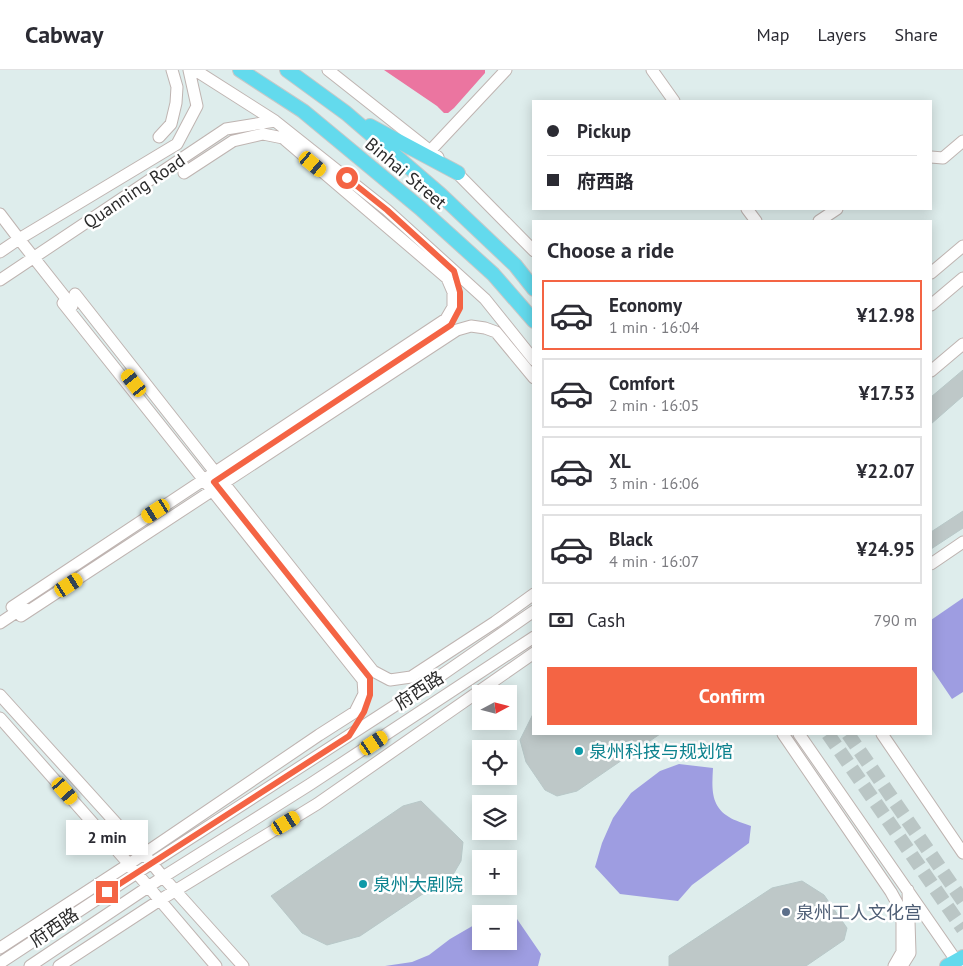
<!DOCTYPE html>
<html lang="en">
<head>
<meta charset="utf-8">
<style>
	:root { --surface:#fff; --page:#f7f7f7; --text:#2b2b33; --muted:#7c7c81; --line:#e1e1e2; --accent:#f46444 }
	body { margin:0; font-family:"PT Sans","Noto Sans SC",sans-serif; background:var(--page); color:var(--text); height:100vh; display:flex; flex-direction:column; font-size:19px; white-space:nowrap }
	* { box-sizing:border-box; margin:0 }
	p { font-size:16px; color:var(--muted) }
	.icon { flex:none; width:28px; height:28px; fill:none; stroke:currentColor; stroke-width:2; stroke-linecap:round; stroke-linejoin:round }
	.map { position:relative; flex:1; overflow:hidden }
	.side { position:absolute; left:532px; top:150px; width:400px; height:515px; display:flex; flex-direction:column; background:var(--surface); border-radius:0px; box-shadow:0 2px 12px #0003 }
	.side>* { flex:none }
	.hud { position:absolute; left:532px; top:30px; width:400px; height:110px; border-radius:0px; box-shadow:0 2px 12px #0003; display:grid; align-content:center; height:110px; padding:0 15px; background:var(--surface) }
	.needle { width:32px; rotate:83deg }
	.fabs { position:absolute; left:472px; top:615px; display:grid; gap:10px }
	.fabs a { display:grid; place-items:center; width:45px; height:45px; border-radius:0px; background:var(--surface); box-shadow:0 2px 12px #0003; font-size:25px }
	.end { position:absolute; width:22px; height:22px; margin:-11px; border:6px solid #f46444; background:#fff; box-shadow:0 0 0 2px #fff }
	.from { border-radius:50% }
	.bubble { position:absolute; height:35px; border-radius:0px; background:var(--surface); box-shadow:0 2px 12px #0003; font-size:16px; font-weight:700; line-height:35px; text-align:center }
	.car { position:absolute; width:15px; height:30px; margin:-15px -8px; border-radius:6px; box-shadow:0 0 4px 1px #0007; background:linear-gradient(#f5c518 24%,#345 0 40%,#f5c518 0 76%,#345 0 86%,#f5c518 0) }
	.hud b { display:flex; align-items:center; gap:18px; height:48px; font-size:19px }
	.hud b+b { border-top:1px solid var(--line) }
	.hud i { width:12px; height:12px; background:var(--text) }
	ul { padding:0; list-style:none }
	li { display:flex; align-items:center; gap:15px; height:70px; margin:0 10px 8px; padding:0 5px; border:2px solid var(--line); border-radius:0px }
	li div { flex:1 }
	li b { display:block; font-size:19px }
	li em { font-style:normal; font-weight:700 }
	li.on { border-color:var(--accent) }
	li>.icon { width:45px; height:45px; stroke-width:1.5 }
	h2 { padding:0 15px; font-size:22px; line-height:60px }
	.pay { display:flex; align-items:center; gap:12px; height:55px; padding:0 15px; font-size:19px }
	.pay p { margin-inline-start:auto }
	.action { display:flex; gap:10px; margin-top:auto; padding:10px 15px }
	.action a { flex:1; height:58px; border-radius:0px; background:var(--accent); color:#fff; font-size:20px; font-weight:700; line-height:58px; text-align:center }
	header { display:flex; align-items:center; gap:30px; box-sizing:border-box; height:70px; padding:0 25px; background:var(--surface); border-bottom:1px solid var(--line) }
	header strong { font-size:24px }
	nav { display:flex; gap:28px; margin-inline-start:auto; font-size:18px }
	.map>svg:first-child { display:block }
	.green { fill:#9e9de1 }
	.water { fill:#eb75a0 }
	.building { fill:#bec8c8; stroke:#b8c8c8 }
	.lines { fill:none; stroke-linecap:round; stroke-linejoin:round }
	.major-tunnel { stroke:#bac6c5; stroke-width:14; stroke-dasharray:14 7; stroke-linecap:butt }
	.minor-casing { stroke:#bfb4b1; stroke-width:13 }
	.major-casing { stroke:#c8c8c8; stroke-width:16 }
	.minor { stroke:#fff; stroke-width:11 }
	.major { stroke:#63daed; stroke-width:14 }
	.route { stroke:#f46444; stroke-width:6 }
	.culture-dot { fill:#0f9aa8; stroke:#fff; stroke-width:2 }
	.service-dot { fill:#5c6f8a; stroke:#fff; stroke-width:2 }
	.labels { text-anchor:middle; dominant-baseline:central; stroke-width:5; stroke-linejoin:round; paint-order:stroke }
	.street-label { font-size:18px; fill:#2b2b2b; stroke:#fff }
	.culture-label { font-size:18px; fill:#0d838f; stroke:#fff; text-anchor:start }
	.service-label { font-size:18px; fill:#4e5e75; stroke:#fff; text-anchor:start }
</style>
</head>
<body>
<header>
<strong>Cabway</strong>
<nav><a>Map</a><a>Layers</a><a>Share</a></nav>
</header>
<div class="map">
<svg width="963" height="896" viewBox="0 0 963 896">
	<rect width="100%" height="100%" fill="#deedec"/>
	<path class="green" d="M963,528v94l-11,7 -21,-31v-48z
		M679,694l34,4c-1,19 -3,38 16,49 6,4 15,6 22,9l-2,17 -57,42 -14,16 -58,-7 -25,-27 7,-24 11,-25 18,-25 29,-22z
		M509,849h8l24,35 -3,12h-153l27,-4 17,-7 21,-16 31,-18v20h28z"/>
	<path class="water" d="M384,0h101v3l-31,35 -6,5h-4l-7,-7z"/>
	<path class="building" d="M963,300v26l-32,28v-27z
		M963,441v17l-32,21v-17z
		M534,642v22h126l-83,57 -20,5 -12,-6 -19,-28 -6,-22z
		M421,731l42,41 -2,19 -7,12 -94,63 -33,9 -25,-12 -31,-37 132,-90z
		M802,811l22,14 23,33 -3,12 -38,26h-137v-10l103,-68z"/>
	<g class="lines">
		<path class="major-tunnel" d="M828,664l135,195
			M848,664l115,167"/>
		<defs>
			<path id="minor" d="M195,0l80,51 112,89 98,89 49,61
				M328,0l110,87
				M652,0l22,31
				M159,67l12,-13 5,-21 1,-16 -5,-17
				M430,81l76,-81
				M931,87l12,1 20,-17
				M453,99l81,82
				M747,139l9,12
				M0,144l19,25 53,67
				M819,151l18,-12
				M0,182l19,-13 158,-95 20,-38 -8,-36
				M931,203l32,-27
				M0,210l226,-151 49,-8
				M75,224l140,178 158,199 17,9 21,-3 84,-55 39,-28
				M931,235l32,-27
				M931,301l32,-27
				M931,494l32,-22
				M12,537l434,-288 7,-12v-15l-6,-14 -164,-140 -20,-4 -30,7 -49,32
				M21,546l436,-286 14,-4 14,2 11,4 38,46
				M0,553l24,-16
				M0,625l144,159 19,23 80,89
				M0,648l129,146 87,102
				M783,664l108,158 11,20v40l-8,14
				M799,664l161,232
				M882,664l81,119
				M0,878l129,-84 190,-129 36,-23 9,-18 -1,-14 -300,-377
				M0,893l152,-100 281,-182 101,-70
				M30,896l133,-89 146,-92 225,-148
				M59,896l101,-66 157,-96 217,-151
				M902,896l8,-13 -2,-63"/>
			<path id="major" d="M240,0l63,41 117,97 73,66 41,47
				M287,0l59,43 94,81 75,71 19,24
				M370,56l88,47
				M947,896l16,-9"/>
		</defs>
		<use href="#minor" class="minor-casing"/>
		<use href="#major" class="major-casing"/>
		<use href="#minor" class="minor"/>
		<use href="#major" class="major"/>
	</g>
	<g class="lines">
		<path class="route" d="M107,822l242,-156 15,-24 6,-17v-17l-156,-196 237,-157 9,-17v-16l-6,-21 -67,-61 -40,-32"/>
	</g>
	<g class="culture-dot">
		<circle cx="579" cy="681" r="5"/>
		<circle cx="363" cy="814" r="5"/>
	</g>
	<circle class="service-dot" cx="786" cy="842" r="5"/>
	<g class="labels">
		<g class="street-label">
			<text transform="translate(406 103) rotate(40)">Binhai Street</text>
			<text transform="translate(134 121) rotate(-34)">Quanning Road</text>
			<text transform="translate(419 620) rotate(-33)">府西路</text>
			<text transform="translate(54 857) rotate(-34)">府西路</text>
		</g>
		<g class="culture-label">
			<text x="589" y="681">泉州科技与规划馆</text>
			<text x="373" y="814">泉州大剧院</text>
		</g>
		<g class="service-label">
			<text x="796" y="842">泉州工人文化宫</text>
		</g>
	</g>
</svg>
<div class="fabs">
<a><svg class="needle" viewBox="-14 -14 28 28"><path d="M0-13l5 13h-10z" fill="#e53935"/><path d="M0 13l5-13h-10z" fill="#7c7c81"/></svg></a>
<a><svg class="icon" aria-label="locate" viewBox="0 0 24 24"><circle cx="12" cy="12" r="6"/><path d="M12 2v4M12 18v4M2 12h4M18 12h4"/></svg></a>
<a><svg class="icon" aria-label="layers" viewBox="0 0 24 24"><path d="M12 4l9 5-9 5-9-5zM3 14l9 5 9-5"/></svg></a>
<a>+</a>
<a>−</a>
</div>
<i class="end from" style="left:347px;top:108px"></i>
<i class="end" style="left:107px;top:822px"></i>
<div class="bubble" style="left:66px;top:750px;width:82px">2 min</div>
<i class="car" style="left:313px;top:94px;rotate:130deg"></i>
<i class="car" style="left:134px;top:313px;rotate:322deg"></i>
<i class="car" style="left:156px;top:441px;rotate:237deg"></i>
<i class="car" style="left:69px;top:515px;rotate:57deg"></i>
<i class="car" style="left:374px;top:673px;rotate:56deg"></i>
<i class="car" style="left:65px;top:721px;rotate:139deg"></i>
<i class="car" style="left:286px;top:753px;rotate:59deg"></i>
<div class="hud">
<b><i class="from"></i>Pickup</b>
<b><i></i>府西路</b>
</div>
<section class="side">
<h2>Choose a ride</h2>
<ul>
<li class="on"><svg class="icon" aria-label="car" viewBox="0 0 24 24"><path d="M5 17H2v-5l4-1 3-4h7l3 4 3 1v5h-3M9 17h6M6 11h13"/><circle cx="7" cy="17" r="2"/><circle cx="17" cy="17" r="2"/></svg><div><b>Economy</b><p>1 min · 16:04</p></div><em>¥12.98</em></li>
<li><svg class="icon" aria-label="car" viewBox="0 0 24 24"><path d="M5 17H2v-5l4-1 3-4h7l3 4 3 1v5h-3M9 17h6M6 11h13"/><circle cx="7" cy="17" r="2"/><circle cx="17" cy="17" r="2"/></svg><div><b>Comfort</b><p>2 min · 16:05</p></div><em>¥17.53</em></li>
<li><svg class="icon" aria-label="car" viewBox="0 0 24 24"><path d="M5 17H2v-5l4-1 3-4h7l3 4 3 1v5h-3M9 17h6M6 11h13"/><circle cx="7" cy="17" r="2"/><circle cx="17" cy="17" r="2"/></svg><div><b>XL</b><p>3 min · 16:06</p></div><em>¥22.07</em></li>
<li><svg class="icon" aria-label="car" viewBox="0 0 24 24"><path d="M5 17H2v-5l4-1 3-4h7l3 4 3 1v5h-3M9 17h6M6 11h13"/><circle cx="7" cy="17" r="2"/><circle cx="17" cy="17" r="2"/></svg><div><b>Black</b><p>4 min · 16:07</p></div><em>¥24.95</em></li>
</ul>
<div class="pay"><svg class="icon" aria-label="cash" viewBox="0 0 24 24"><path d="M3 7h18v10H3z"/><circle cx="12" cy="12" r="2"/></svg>Cash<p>790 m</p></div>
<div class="action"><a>Confirm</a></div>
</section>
</div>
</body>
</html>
